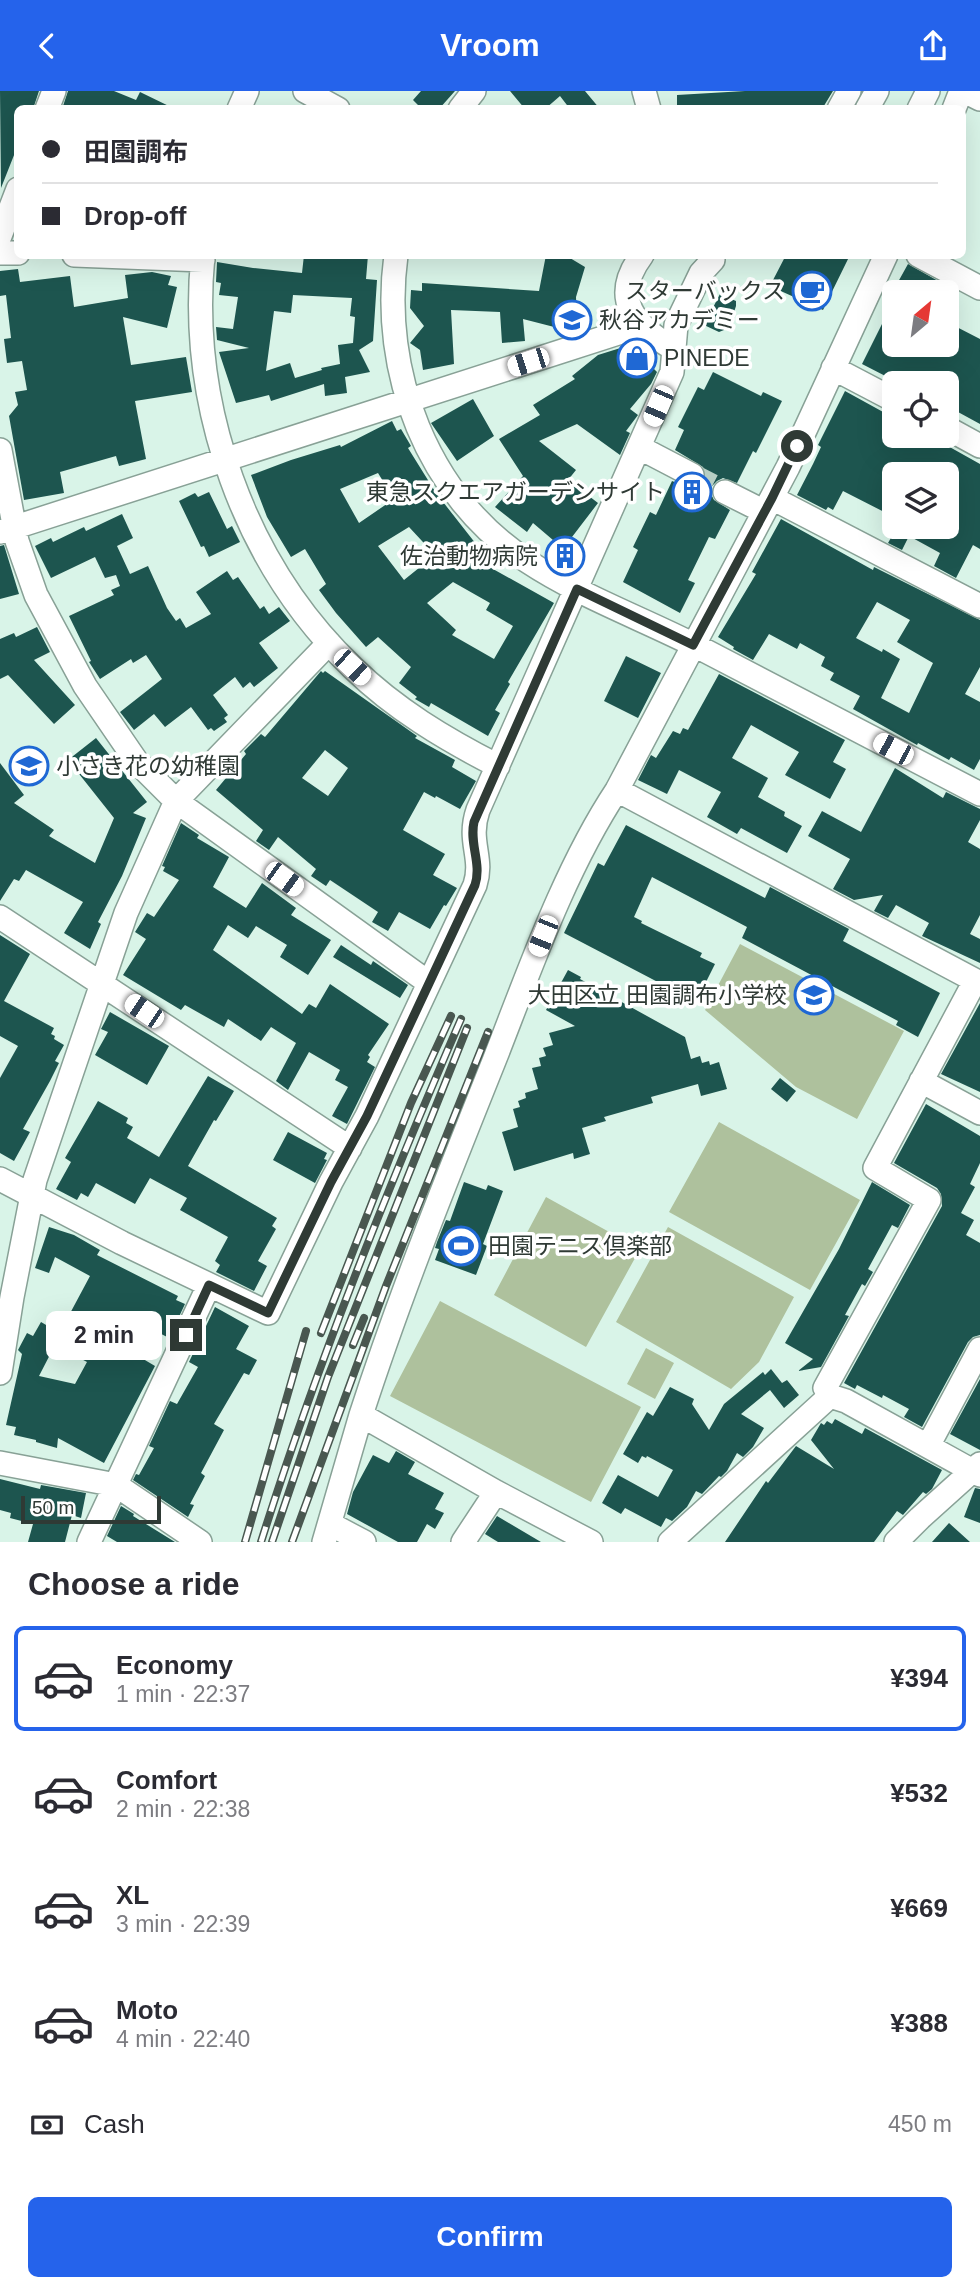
<!DOCTYPE html>
<html lang="en">
<head>
<meta charset="utf-8">
<style>
	:root { --surface:#fff; --page:#f2f2f3; --text:#2b2b33; --muted:#7c7c81; --line:#e1e1e2; --accent:#2563eb }
	body { margin:0; font-family:Arial,"Noto Sans JP",sans-serif; background:var(--page); color:var(--text); height:100vh; display:flex; flex-direction:column; font-size:26px; white-space:nowrap }
	* { box-sizing:border-box; margin:0 }
	p { font-size:23px; color:var(--muted) }
	.icon { flex:none; width:38px; height:38px; fill:none; stroke:currentColor; stroke-width:2; stroke-linecap:round; stroke-linejoin:round }
	.map { position:relative; height:1451px; overflow:hidden }
	.drawer { display:flex; flex-direction:column; background:var(--surface); flex:1 }
	.drawer>* { flex:none }
	.top-card { position:absolute; left:14px; top:14px; width:952px; height:154px; border-radius:10px; box-shadow:0 7px 28px #0002; display:grid; align-content:center; height:154px; padding:0 28px; background:var(--surface) }
	.needle { width:46px; rotate:29deg }
	.tools { position:absolute; left:882px; top:189px; display:grid; gap:14px }
	.tools a { display:grid; place-items:center; width:77px; height:77px; border-radius:10px; background:var(--surface); box-shadow:0 7px 28px #0002; font-size:35px }
	.scale { position:absolute; left:21px; bottom:18px; width:140px; box-sizing:border-box; padding-left:7px; border:4px solid #2f3a35; border-top:0; font-size:19px; line-height:24px; white-space:nowrap; color:#2f3a35; -webkit-text-stroke:5px #fff; paint-order:stroke }
	.end { position:absolute; width:32px; height:32px; margin:-16px; border:9px solid #2f3a35; background:#fff; box-shadow:0 0 0 4px #fff }
	.from { border-radius:50% }
	.bubble { position:absolute; height:49px; border-radius:10px; background:var(--surface); box-shadow:0 7px 28px #0002; font-size:23px; font-weight:600; line-height:49px; text-align:center }
	.car { position:absolute; width:21px; height:42px; margin:-21px -10px; border-radius:9px; box-shadow:0 0 5px 2px #0007; background:linear-gradient(#fff 24%,#345 0 40%,#fff 0 76%,#345 0 86%,#fff 0) }
	.top-card b { display:flex; align-items:center; gap:24px; height:66px; font-size:26px }
	.top-card b+b { border-top:2px solid var(--line) }
	.top-card i { width:18px; height:18px; background:var(--text) }
	ul { padding:0; list-style:none }
	li { display:flex; align-items:center; gap:21px; height:105px; margin:0 14px 10px; padding:0 14px; border:4px solid transparent; border-radius:10px }
	li div { flex:1 }
	li b { display:block; font-size:26px }
	li em { font-style:normal; font-weight:600 }
	li.current { border-color:var(--accent) }
	li>.icon { width:63px; height:63px; stroke-width:1.5 }
	h2 { padding:0 28px; font-size:32px; line-height:84px }
	.pay { display:flex; align-items:center; gap:18px; height:77px; padding:0 28px; font-size:26px }
	.pay p { margin-inline-start:auto }
	.cta { display:flex; gap:14px; margin-top:auto; padding:14px 28px }
	.cta a { flex:1; height:80px; border-radius:10px; background:var(--accent); color:#fff; font-size:28px; font-weight:600; line-height:80px; text-align:center }
	header { display:flex; justify-content:space-between; align-items:center; height:91px; padding:0 28px; background:var(--accent); color:#fff; font-size:32px; font-weight:600 }
	.map>svg:first-child { display:block }
	.green { fill:#aec19d }
	.building { fill:#1d554f; fill-rule:evenodd }
	.lines { fill:none; stroke-linecap:round; stroke-linejoin:round }
	.minor-tunnel { stroke:#b7cfc4; stroke-width:23; stroke-dasharray:23 11; stroke-linecap:butt }
	.minor-casing { stroke:#88a196; stroke-width:26 }
	.minor { stroke:#fff; stroke-width:23 }
	.rail-casing { stroke:#495750; stroke-width:8 }
	.rail { stroke:#fff; stroke-width:5; stroke-dasharray:16; stroke-linecap:butt }
	.route { stroke:#2f3a35; stroke-width:9 }
	.labels { text-anchor:middle; dominant-baseline:central; stroke-width:7; stroke-linejoin:round; paint-order:stroke }
	.poi-label { font-size:23px; fill:#2f3a35; stroke:#fff; text-anchor:end }
</style>
</head>
<body>
<header><svg class="icon" aria-label="back" viewBox="0 0 24 24"><path d="M15 5l-7 7 7 7"/></svg>Vroom<svg class="icon" aria-label="share" viewBox="0 0 24 24"><path d="M12 15V3M7 8l5-5 5 5M5 13v7h14v-7"/></svg></header>
<div class="map">
<svg width="980" height="1451" viewBox="0 0 980 1451">
	<rect width="100%" height="100%" fill="#d9f4e8"/>
	<path class="green" d="M740,853l164,87 -47,88 -61,-32 -91,-77z
		M719,1031l141,78 -50,90 -141,-78z
		M546,1106l94,52 -54,98 -92,-52z
		M668,1136l126,70 -35,65 -28,27 -115,-67z
		M440,1210l201,106 -50,95 -201,-106z
		M646,1257l28,15 -19,36 -28,-15z"/>
	<path class="building" d="M0,0h39l-6,18h-15v36l-17,43z
		M68,0h46l22,9 4,-8 35,17h-113z
		M421,0h34l-16,18h-17l-9,-9z
		M510,0h75l15,18h-30l-10,-13 -15,13h-20z
		M745,0h88l-11,18h-145v-14z
		M304,164h64l-2,24 11,1 -4,61 -14,9 11,22 -25,5 2,16 -22,3 -1,-12 -53,17 -2,-6 -33,8 -17,-51 30,-4 -32,-8 -1,-13 17,2 5,-32 -19,-2 2,-12 -5,-1 1,-20 36,6 49,5zM293,204l59,3 -2,18 5,1 -2,26 -15,2 2,19 -19,4 1,2 -27,8 -5,-15 -24,8 8,-60 17,2z
		M546,164h19l20,12 -9,30 1,27 -15,5 -39,-10 2,22 -23,2 -2,-31 -49,-2 3,54 -31,6 -3,-20 -10,-7 14,-17 -14,-18 1,-18 11,1v-8l117,8z
		M786,164h64l-27,55 -49,-22 2,-4 -4,-2z
		M908,173l32,18 -6,10h-17l-19,-10z
		M18,178l2,13 50,-6 4,31 54,-9 -3,-23 27,-3 19,4 -3,9 9,2 -10,41 -44,-11 8,48 55,-8 6,35 -57,9 11,58 -27,7 -3,-10 -56,16 4,21 -40,7 -15,-84 9,-11 -3,-13 12,-2 -5,-29 -15,2 -3,-24 7,-1 -5,-43 -6,1v-25z
		M720,203l16,7v5l-6,18h-3l-3,6 -5,2 -15,-7z
		M894,209v45h53v-23l33,17v85l-33,-18v-23h-48l-37,-19z
		M630,254l27,27 -6,12 -21,25 8,6 -12,16 4,2 -10,22 -43,-31 -38,17 37,29 -8,10 30,23 -26,34 9,6 -12,25 -15,-7 6,-15 -27,-23 -6,9 -32,-25 28,-31 -24,-37 41,-24 -7,-10 42,-26 -3,-3 26,-21z
		M713,281l48,24 2,-4 19,9 -26,52 -3,-2 -16,32 -14,-5 -6,3 -5,5 -1,8 3,6 16,10 -15,29 -6,-2 -21,43 7,3 -15,30 -57,-31 15,-32 -5,-3 17,-35 6,3 16,-34 20,8 7,-2 6,-6 1,-7 -3,-7 -28,-17 9,-20 -6,-3 20,-40 6,3z
		M845,300l49,27v18h36l50,28v85l-7,-4 -17,33 -22,-12 6,-13 -31,-17 -7,14 -14,-7 8,-14 -4,-2h55v-40l6,-13h-59v43l-51,-26 -10,19 -5,-3 -2,3 -29,-15 16,-31 8,-17 -3,-2z
		M473,308l21,37 -37,25 -26,-38z
		M392,330l5,10 4,-2 10,17 -3,2 28,45 40,51 23,13 -6,12 61,34 -46,79 2,2 -15,26 5,3 -12,23 -57,-33 -2,4 -14,-8 2,-2 -18,-14 12,-16 -33,-30 -12,10 -30,-34 -17,-23 7,-6 -21,-35 -14,8 -24,-40 -16,-42 40,-15 49,-15 1,2zM378,382l16,26 -35,24 -19,-34zM409,436l26,28 -31,25 -26,-34zM453,491l37,21 -4,7 27,16 -19,33 -42,-24 4,-5 -29,-27z
		M209,401l18,37 5,-3 8,16 -31,15 -5,-11 -3,1 -22,-46 16,-8 3,4z
		M122,423l11,24 -16,8 13,28 18,-8 19,42 9,13 4,-3 6,10 25,-14 -15,-22 31,-21 6,9 5,-3 22,32 4,-3 5,8 10,-7 11,14 -31,22 19,25 -24,19 -4,-5 -7,6 -8,-11 -22,18 15,20 -4,3 3,4 -13,9 -3,-3 -3,2 -17,-23 -26,20 -11,-13 -20,16 -14,-18 42,-33 -16,-24 -13,8 -2,-4 -31,20 -11,-17 2,-1 -22,-45 45,-21 -3,-5 9,-4 -4,-11 -11,3 -10,-21 -44,21 -16,-32 16,-8 2,4 31,-15 2,4z
		M781,428l92,51 1,-3 106,53v47l-15,27 15,8v57l-6,11 -23,-13 -2,3 -31,-17 -1,2 -64,-36 7,-13 -30,-16 4,-7 -13,-7 4,-9 -25,-14 -3,6 -28,-15 -16,26 -20,-11 1,-2 -16,-10 38,-63 -4,-2zM877,511l33,18 -13,22 36,21 -24,50 -28,-15 19,-39 -17,-10 -1,3 -26,-14z
		M4,454l15,49 -19,5v-53z
		M37,536l13,25 -16,8 41,45 -21,19 -46,-49 -8,4v-40l14,-6 2,4z
		M626,565l35,17 -23,45 -34,-17z
		M321,580l2,2 2,-2 92,65 -2,2 40,22 -3,7 24,14 -16,28 -24,-13 -1,2 -11,-6 -21,38 42,24 -12,21 24,13 -11,18 -2,-1 -14,24 -31,-17 -11,19 -16,-9 6,-10 -48,-32 -4,6 -15,-10 5,-7 -38,-32 -9,13 -13,-9 7,-11 -47,-40 30,-36 -2,-3 17,-17 4,3zM325,659l23,18 -20,28 -26,-18z
		M719,583l126,66 -12,22 13,7 -16,30 -45,-24 14,-23 -48,-27 -19,33 36,20 -10,19 27,15 -1,4 18,10 -15,27 -46,-25 -4,6 -30,-17 14,-25 -42,-22 -12,24 -29,-14 13,-25 5,3 17,-27 7,3 3,-6 5,2z
		M96,647l51,64 -14,11 13,5 -24,58 -24,46 3,2 -11,25 -26,-16 19,-31 -57,-32 -7,11 -5,-2 -14,22v-138l24,32 -10,8 40,27 -5,6 46,27 19,-45 -46,-58z
		M895,677l48,30 3,-6 34,17v11l-12,22 12,7v66l-10,19 10,5v24l-58,-27 7,-13 -33,-18 -8,13 -14,-7 9,-16 -29,5 -21,-11 17,-30 -42,-23 14,-25 39,21z
		M181,732l18,12 -2,3 32,19 -16,30 33,21 16,-25 34,25 -5,7 40,25 -23,35 -28,-18 7,-12 -31,-19 -8,12 -20,-13 -15,25 89,64 7,-10 7,4 14,-24 59,40 -21,31 2,2 -3,5 8,5 -28,57 -15,-8 16,-29 -13,-7 5,-10 -31,-18 -21,38 -12,-9 20,-38 -25,-16 -10,14 -33,-22 -4,8 -39,-22 -4,5 -58,-35 23,-36 -11,-7 12,-19 7,4 25,-37 -16,-9 2,-4 -3,-1z
		M626,734l139,73 5,-11 79,42 -6,12 97,52 -22,44 -22,-12 2,-4 -156,-83 5,-11 -95,-50 -18,40 8,4 -1,2 61,30 -2,4 15,7 -19,38 -132,-69 34,-70 6,3z
		M0,844l30,19 -26,47 50,27 -3,6 4,2 -1,3 10,6 -9,16 4,2 -9,18 -27,48 7,3 -16,29 -14,-8v-75l18,-32 -18,-10z
		M341,854l30,20 2,-4 35,24 -8,13 -67,-41z
		M568,879l13,7 -1,2 105,58 6,22 9,-3 2,7 7,-2 1,4 9,-3 8,27 -26,7 -3,-12 -47,13 2,6 -49,14 2,4 -24,7 8,26 -16,5 -1,-6 -59,18 -12,-39 16,-5 -5,-18 7,-2 -2,-6 8,-3 -1,-5 13,-4 -6,-21 9,-2 -2,-8 7,-2 -3,-8 10,-3 -4,-12 26,-7 -29,-16z
		M980,912v89l-39,-18z
		M110,921l59,34 -22,39 -52,-30 13,-23 -7,-3z
		M208,985l26,15 -18,30 -2,-1 -26,46 89,52 -5,8 4,3 -18,32 9,5 -13,25 -38,-19 4,-7 -5,-4 13,-24 -48,-27 7,-12 -37,-20 -15,26 -39,-21 -8,14 -7,-4 -4,7 -21,-11 15,-27 -6,-4 33,-57 30,17 -2,5 7,4 -6,11 32,19z
		M780,987l16,13 -9,11 -16,-13z
		M926,1013l54,32v27l-10,21 5,3 -14,26 13,7 -8,15 14,8v92l-7,2 -5,5 -46,85 -18,-10 5,-8 -26,-14 -1,3 -25,-13 -2,4 -11,-6 98,-177 -1,-12 -4,-6 -43,-25z
		M288,1041l39,21 -3,6 3,1 -12,23 -42,-23z
		M464,1091l22,8 2,-5 15,6 -20,53 4,2 -11,29 -41,-15 4,-11 -4,-1 2,-6 9,-22 4,1z
		M872,1091l38,23 -12,23 -6,-3 -24,44 5,3 -8,14 -3,-2 -17,31 4,1 -28,51 -23,4 15,-12 -28,-16 54,-94z
		M49,1136l25,8 26,15 -3,5 81,41 -2,4 9,4 -16,34 -27,-14 -14,26 27,16 -51,97 -46,-25 -1,10 -21,-6v-2l-22,-5 2,-8 -10,-2 16,-71 -4,-4 9,-17 6,3 8,-14 17,10 7,-14 2,1 23,-43 -35,-19 -6,16 -14,-5zM55,1254l32,17 -12,22 -36,-8z
		M215,1216l34,19 -13,23 21,11 -8,15 -5,-2 -30,51 10,6 -23,43 4,3 -15,28 4,1 -6,12 -55,-37 3,-6 3,1 15,-27 -5,-2 21,-45 7,3 21,-37 -9,-5z
		M771,1278l11,14 5,-3 12,15 -15,13 -14,-18 -29,24 23,14 -11,19 -10,10 -6,-4 -10,18 -6,6 -2,-1 -17,18 -6,-3 -9,16 -15,14 -6,-3 -5,9 -36,-19 -4,6 -19,-11 16,-28 40,22 15,-27 -26,-14 -1,2 -4,-2 -4,7 -15,-9 24,-42 6,4 17,-29 24,12 -2,5 17,26 15,-26 39,-32 2,3z
		M980,1288v71l-30,-16z
		M835,1328l27,15 3,-6 77,42 -10,19 -6,5 -3,-2 -20,23 -6,-4 -23,31h-149l41,-61 2,2 28,-37 38,23 -23,-29 10,-17 3,2 3,-4 5,3z
		M396,1360l19,11 -7,12 36,19 -9,16 9,4 -9,16 -8,-5 -10,18h-19l-51,-28 6,-22 20,-37 16,8z
		M0,1388l40,10 1,-4 45,8 -5,25 -9,-3 -7,27h-37l5,-18 -23,-6 1,-5 -11,-3z
		M975,1397l5,1v34l-16,-6z
		M121,1415l13,8 -1,2 42,26h-58l-10,-6z
		M497,1425l44,26h-43l-13,-8z
		M949,1432l21,19h-38z"/>
	<g class="lines">
		<path class="minor-tunnel" d="M692,384l33,17"/>
		<defs>
			<path id="minor" d="M305,0l33,18
				M644,0l5,18
				M964,0l16,8
				M47,18l7,-18
				M239,18l8,-18
				M460,18l14,-18
				M839,18l10,-18
				M867,18l10,-18
				M919,18l9,-18
				M954,18l7,-18
				M0,145l18,-47
				M0,162h18
				M74,164l129,5
				M203,164c-15,150 41,309 150,413 42,41 92,71 145,98
				M396,164c-16,117 31,240 131,306 53,35 114,57 171,86 94,49 188,98 282,147
				M642,164c-33,44 -7,71 32,94
				M918,164l62,33
				M833,277l61,32
				M947,337l33,18
				M0,359l17,91 19,54 49,91 52,76 39,39 253,182
				M648,361l44,23
				M725,401l34,17
				M772,407l208,108
				M0,441l640,-206
				M617,699l363,193
				M0,826l350,231
				M921,990l59,32
				M0,1088l122,64 146,70 63,-131 36,-66 108,-231c9,-28 -8,-43 3,-75l194,-438 4,-47 25,-52 12,-13
				M0,1282l12,-76 23,-117 91,-267 50,-112 153,-158
				M830,1305l-5,-8 104,-188 -54,-32 100,-187
				M928,1355l52,-97
				M0,1372l116,22 84,57
				M330,1433l34,18
				M89,1451l120,-257
				M324,1451l37,-127
				M463,1451l33,-50
				M591,1451l-95,-50 -135,-77c39,-120 86,-237 133,-354 35,-89 70,-191 123,-271l171,-323 98,-212
				M670,1451l160,-146 16,5 134,74
				M896,1451l24,-24 60,-54"/>
		</defs>
		<use href="#minor" class="minor-casing"/>
		<use href="#minor" class="minor"/>
		<defs>
			<path id="rail" d="M321,1242l90,-230 40,-87
				M353,1254l11,-27
				M245,1451l61,-211
				M261,1451c56,-178 126,-352 200,-523
				M272,1451l56,-165 139,-349
				M292,1451l94,-256 102,-254"/>
		</defs>
		<use href="#rail" class="rail-casing"/>
		<use href="#rail" class="rail"/>
	</g>
	<g class="lines">
		<path class="route" d="M186,1244l23,-50 59,28 63,-131 36,-66 108,-231c7,-22 -6,-41 -1,-63l103,-233 116,56 79,-147 25,-52"/>
	</g>
	<defs>
		<symbol id="cafe-ring" viewBox="-11 -11 22 22"><circle r="9.5" fill="#fff" stroke="#1f68d4" stroke-width="1.5"/><path d="M-5.5-4.5H6V0H3Q3 3.5 0 3.5H-2.5Q-5.5 3.5-5.5 0ZM3-3.2v2h1.7v-2ZM-6 4.5H4V6H-6Z" fill="#1f68d4"/></symbol>
		<symbol id="school-ring" viewBox="-11 -11 22 22"><circle r="9.5" fill="#fff" stroke="#1f68d4" stroke-width="1.5"/><path d="M0-5L7-2L0 1L-7-2ZM-4 1L0 2.5L4 1V4Q0 6-4 4Z" fill="#1f68d4"/></symbol>
		<symbol id="shop-ring" viewBox="-11 -11 22 22"><circle r="9.5" fill="#fff" stroke="#1f68d4" stroke-width="1.5"/><path d="M-5-2.5h2.3a2.7 3.5 0 0 1 5.4 0H5L5.5 6h-11ZM-1.5-2.5h3a1.5 2.3 0 0 0-3 0Z" fill="#1f68d4"/></symbol>
		<symbol id="building-ring" viewBox="-11 -11 22 22"><circle r="9.5" fill="#fff" stroke="#1f68d4" stroke-width="1.5"/><path d="M-4-6H4V6H1V3H-1V6H-4ZM-2.5-4.3h1.7v1.8h-1.7ZM.8-4.3h1.7v1.8H.8ZM-2.5-1h1.7V.8h-1.7ZM.8-1h1.7V.8H.8Z" fill="#1f68d4"/></symbol>
		<symbol id="stadium-ring" viewBox="-11 -11 22 22"><circle r="9.5" fill="#fff" stroke="#1f68d4" stroke-width="1.5"/><path d="M0-5a6.5 5 0 1 0 0 10a6.5 5 0 1 0 0-10ZM-3.5-1.8h7v3.6h-7Z" fill="#1f68d4"/></symbol>
	</defs>
	<g fill-rule="evenodd">
		<use href="#cafe-ring" x="790" y="178" width="44" height="44"/>
		<use href="#school-ring" x="550" y="207" width="44" height="44"/>
		<use href="#shop-ring" x="615" y="245" width="44" height="44"/>
		<use href="#building-ring" x="670" y="379" width="44" height="44"/>
		<use href="#building-ring" x="543" y="443" width="44" height="44"/>
		<use href="#school-ring" x="7" y="653" width="44" height="44"/>
		<use href="#school-ring" x="792" y="882" width="44" height="44"/>
		<use href="#stadium-ring" x="439" y="1133" width="44" height="44"/>
	</g>
	<g class="labels">
		<g class="poi-label">
			<text x="785" y="200">スターバックス</text>
			<text x="599" y="229" text-anchor="start">秋谷アカデミー</text>
			<text x="664" y="267" text-anchor="start">PINEDE</text>
			<text x="665" y="401">東急スクエアガーデンサイト</text>
			<text x="538" y="465">佐治動物病院</text>
			<text x="56" y="675" text-anchor="start">小さき花の幼稚園</text>
			<text x="787" y="904">大田区立 田園調布小学校</text>
			<text x="488" y="1155" text-anchor="start">田園テニス倶楽部</text>
		</g>
	</g>
</svg>
<div class="tools">
<a><svg class="needle" viewBox="-14 -14 28 28"><path d="M0-13l5 13h-10z" fill="#e53935"/><path d="M0 13l5-13h-10z" fill="#7c7c81"/></svg></a>
<a><svg class="icon" aria-label="locate" viewBox="0 0 24 24"><circle cx="12" cy="12" r="6"/><path d="M12 2v4M12 18v4M2 12h4M18 12h4"/></svg></a>
<a><svg class="icon" aria-label="layers" viewBox="0 0 24 24"><path d="M12 4l9 5-9 5-9-5zM3 14l9 5 9-5"/></svg></a>
</div>
<div class="scale">50 m</div>
<i class="end from" style="left:797px;top:355px"></i>
<i class="end" style="left:186px;top:1244px"></i>
<div class="bubble" style="left:46px;top:1220px;width:116px">2 min</div>
<i class="car" style="left:528px;top:271px;rotate:252deg"></i>
<i class="car" style="left:658px;top:315px;rotate:203deg"></i>
<i class="car" style="left:352px;top:576px;rotate:133deg"></i>
<i class="car" style="left:893px;top:658px;rotate:298deg"></i>
<i class="car" style="left:284px;top:788px;rotate:126deg"></i>
<i class="car" style="left:543px;top:845px;rotate:202deg"></i>
<i class="car" style="left:144px;top:920px;rotate:304deg"></i>
<div class="top-card">
<b><i class="from"></i>田園調布</b>
<b><i></i>Drop-off</b>
</div>
</div>
<section class="drawer">
<h2>Choose a ride</h2>
<ul>
<li class="current"><svg class="icon" aria-label="car" viewBox="0 0 24 24"><path d="M5 17H2v-5l4-1 3-4h7l3 4 3 1v5h-3M9 17h6M6 11h13"/><circle cx="7" cy="17" r="2"/><circle cx="17" cy="17" r="2"/></svg><div><b>Economy</b><p>1 min · 22:37</p></div><em>¥394</em></li>
<li><svg class="icon" aria-label="car" viewBox="0 0 24 24"><path d="M5 17H2v-5l4-1 3-4h7l3 4 3 1v5h-3M9 17h6M6 11h13"/><circle cx="7" cy="17" r="2"/><circle cx="17" cy="17" r="2"/></svg><div><b>Comfort</b><p>2 min · 22:38</p></div><em>¥532</em></li>
<li><svg class="icon" aria-label="car" viewBox="0 0 24 24"><path d="M5 17H2v-5l4-1 3-4h7l3 4 3 1v5h-3M9 17h6M6 11h13"/><circle cx="7" cy="17" r="2"/><circle cx="17" cy="17" r="2"/></svg><div><b>XL</b><p>3 min · 22:39</p></div><em>¥669</em></li>
<li><svg class="icon" aria-label="car" viewBox="0 0 24 24"><path d="M5 17H2v-5l4-1 3-4h7l3 4 3 1v5h-3M9 17h6M6 11h13"/><circle cx="7" cy="17" r="2"/><circle cx="17" cy="17" r="2"/></svg><div><b>Moto</b><p>4 min · 22:40</p></div><em>¥388</em></li>
</ul>
<div class="pay"><svg class="icon" aria-label="cash" viewBox="0 0 24 24"><path d="M3 7h18v10H3z"/><circle cx="12" cy="12" r="2"/></svg>Cash<p>450 m</p></div>
<div class="cta"><a>Confirm</a></div>
</section>
</body>
</html>
